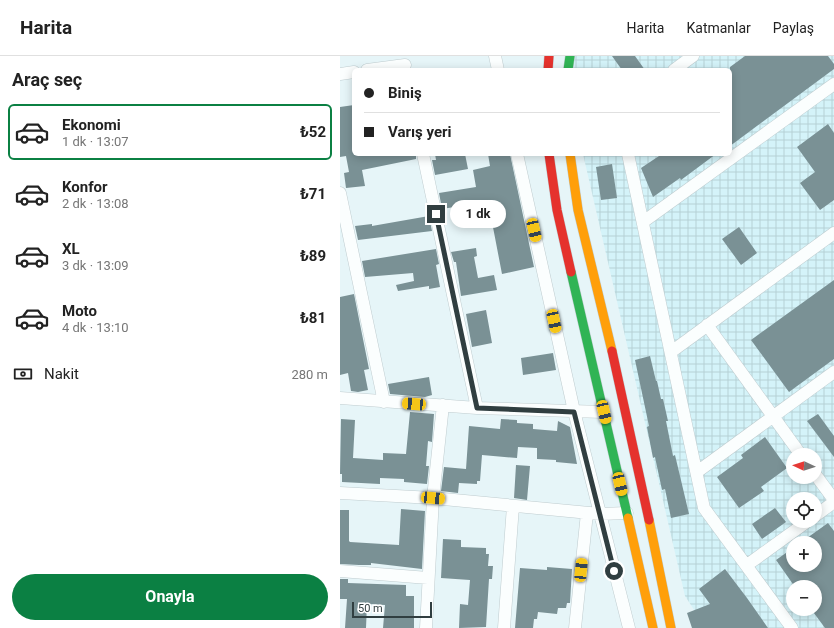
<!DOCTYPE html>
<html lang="tr">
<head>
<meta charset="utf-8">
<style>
	:root { --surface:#fff; --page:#f6f6f6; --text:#222; --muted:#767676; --line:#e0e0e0; --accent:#0b8043 }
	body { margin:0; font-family:Roboto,sans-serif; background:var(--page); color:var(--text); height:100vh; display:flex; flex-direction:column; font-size:15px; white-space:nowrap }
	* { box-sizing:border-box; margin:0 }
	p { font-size:13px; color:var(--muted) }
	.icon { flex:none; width:22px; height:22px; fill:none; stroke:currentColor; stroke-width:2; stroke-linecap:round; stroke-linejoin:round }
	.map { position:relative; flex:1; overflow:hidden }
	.sheet { display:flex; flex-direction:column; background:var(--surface); width:340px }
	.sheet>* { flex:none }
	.hud { position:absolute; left:12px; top:12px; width:380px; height:88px; border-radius:6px; box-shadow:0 2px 10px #0003; display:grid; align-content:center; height:88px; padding:0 12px; background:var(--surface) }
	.needle { width:26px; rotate:274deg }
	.fabs { position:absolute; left:446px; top:392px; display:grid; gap:8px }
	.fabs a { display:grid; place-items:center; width:36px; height:36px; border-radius:50%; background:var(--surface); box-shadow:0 2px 10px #0003; font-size:20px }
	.scale { position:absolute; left:12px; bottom:10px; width:80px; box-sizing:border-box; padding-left:4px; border:2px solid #303e40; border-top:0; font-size:11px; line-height:14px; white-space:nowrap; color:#303e40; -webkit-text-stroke:3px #fff; paint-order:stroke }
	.end { position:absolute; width:18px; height:18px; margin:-9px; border:5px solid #303e40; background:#fff; box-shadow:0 0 0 2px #fff }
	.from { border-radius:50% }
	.bubble { position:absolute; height:28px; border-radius:14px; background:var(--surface); box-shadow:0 2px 10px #0003; font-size:13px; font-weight:700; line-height:28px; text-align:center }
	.car { position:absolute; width:12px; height:24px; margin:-12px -6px; border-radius:5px; box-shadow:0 0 3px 1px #0007; background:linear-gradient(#f5c518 24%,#345 0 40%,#f5c518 0 76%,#345 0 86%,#f5c518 0) }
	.hud b { display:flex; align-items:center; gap:14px; height:38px; font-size:15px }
	.hud b+b { border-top:1px solid var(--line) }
	.hud i { width:10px; height:10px; background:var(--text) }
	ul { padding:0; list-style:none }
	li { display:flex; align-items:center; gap:12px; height:56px; margin:0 8px 6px; padding:0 4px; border:2px solid transparent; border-radius:6px }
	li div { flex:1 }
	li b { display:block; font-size:15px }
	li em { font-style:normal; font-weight:700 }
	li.selected { border-color:var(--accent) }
	li>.icon { width:36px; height:36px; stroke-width:1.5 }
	h2 { padding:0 12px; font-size:18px; line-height:48px }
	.pay { display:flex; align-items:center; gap:10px; height:44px; padding:0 12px; font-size:15px }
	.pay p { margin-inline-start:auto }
	.cta { display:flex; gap:8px; margin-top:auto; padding:8px 12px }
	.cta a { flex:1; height:46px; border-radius:24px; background:var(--accent); color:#fff; font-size:16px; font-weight:700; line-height:46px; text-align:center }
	header { display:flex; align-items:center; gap:24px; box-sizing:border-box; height:56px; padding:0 20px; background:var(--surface); border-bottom:1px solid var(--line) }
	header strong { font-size:19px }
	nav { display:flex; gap:22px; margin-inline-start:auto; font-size:14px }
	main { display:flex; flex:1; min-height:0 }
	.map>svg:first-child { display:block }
	.industrial { fill:url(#industrial-grid); fill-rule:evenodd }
	.building { fill:#7a9195 }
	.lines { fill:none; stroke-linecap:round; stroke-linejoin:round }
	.street-casing { stroke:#bfcccf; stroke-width:13 }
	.fast-casing { stroke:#bfcccf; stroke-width:10 }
	.slow-casing { stroke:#bfcccf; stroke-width:10 }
	.jam-casing { stroke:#bfcccf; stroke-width:10 }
	.street { stroke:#fbfefe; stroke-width:12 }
	.fast { stroke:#30b455; stroke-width:9 }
	.slow { stroke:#ff9f0a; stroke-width:9 }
	.jam { stroke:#e5322d; stroke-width:9 }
	.route { stroke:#303e40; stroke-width:5 }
</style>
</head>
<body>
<header>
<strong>Harita</strong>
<nav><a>Harita</a><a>Katmanlar</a><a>Paylaş</a></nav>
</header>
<main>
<section class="sheet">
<h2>Araç seç</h2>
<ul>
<li class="selected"><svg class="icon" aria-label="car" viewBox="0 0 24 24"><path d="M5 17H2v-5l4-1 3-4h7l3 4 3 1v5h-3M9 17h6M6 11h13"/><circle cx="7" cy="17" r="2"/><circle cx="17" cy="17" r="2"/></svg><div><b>Ekonomi</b><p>1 dk · 13:07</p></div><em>₺52</em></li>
<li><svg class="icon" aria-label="car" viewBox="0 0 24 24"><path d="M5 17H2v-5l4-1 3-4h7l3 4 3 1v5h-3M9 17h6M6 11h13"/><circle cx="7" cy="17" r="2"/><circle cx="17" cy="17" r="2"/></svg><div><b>Konfor</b><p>2 dk · 13:08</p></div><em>₺71</em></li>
<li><svg class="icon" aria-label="car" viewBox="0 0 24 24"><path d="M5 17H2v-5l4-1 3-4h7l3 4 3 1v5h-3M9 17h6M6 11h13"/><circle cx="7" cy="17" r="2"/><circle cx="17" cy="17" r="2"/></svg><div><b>XL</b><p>3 dk · 13:09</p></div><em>₺89</em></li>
<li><svg class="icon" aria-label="car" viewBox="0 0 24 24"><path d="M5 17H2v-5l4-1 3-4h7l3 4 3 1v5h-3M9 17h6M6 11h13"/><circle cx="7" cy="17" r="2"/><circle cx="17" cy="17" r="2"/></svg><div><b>Moto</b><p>4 dk · 13:10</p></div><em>₺81</em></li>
</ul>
<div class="pay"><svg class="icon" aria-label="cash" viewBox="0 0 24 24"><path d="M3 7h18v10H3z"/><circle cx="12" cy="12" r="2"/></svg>Nakit<p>280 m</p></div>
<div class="cta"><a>Onayla</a></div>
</section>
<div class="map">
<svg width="494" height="572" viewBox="0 0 494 572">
	<defs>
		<pattern id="industrial-grid" width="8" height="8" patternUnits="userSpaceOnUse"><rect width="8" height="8" fill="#d4f3f9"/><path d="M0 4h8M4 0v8" fill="none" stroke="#b6d1d6"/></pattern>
	</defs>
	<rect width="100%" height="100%" fill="#e6f5f8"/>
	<path class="industrial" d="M225,0h269v572h-128l-21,-32 -102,-442h147v-84h-163zM453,399h22v22h-22zM453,443h22v22h-22zM453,487h22v22h-22zM453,531h22v22h-22z"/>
	<path class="building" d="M272,0h23l10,14h-23z
		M405,0h83l6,8v5l-104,77v-79z
		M14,49v15h-2l2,34h62v5l-54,11 3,16 -19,2 -2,-15 5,-1 -3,-16 -6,1v-50z
		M488,68l6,9v67l-14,10 -20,-27 15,-11 -18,-25z
		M95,98h30l3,15 -33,6 -3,-15h4z
		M148,98h22l24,113 -32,7 -10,-52 -9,2 -4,-21 -37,6 -3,-16 37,-6 -3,-17 17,-4z
		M322,98h54l-35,26 -1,-2 -27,19 -12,-29z
		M272,108l5,34 -16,2 -5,-33z
		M89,160l3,15 -74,9 -3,-14 17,-2v2z
		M399,171l18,26 -16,12 -19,-26z
		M136,192l1,8 -3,1 4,21 16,-3 3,15 -36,6 -5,-34h-2l-3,-10z
		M96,193l3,15 -3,1 4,22 -11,2v-3l-31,5 -2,-6 18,-4 -1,-8 -48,4 -3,-16z
		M494,224v79l-45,33 -38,-52z
		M14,238l15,75 -5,1 4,20 -10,2 -7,-1 -3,-18 -8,2v-78z
		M146,254l6,33 -20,4 -6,-33z
		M213,297l3,17 -33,5 -2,-17z
		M310,300l6,25h1l4,18h2l5,22h-2l7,35 2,-1 14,59 -18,4 -6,-29 -3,1 -7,-33 -2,1 -6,-31 2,-1 -14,-66z
		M89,321l3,18 -7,2 -35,-3 -2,-10z
		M70,356l24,2 -2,28 -4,-1 -2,25h3l-2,18 -23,-2v-3l-24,-1v6l-38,-2v-8h-2l1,-55 14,1 -2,38 30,2v-7l23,1z
		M478,358l16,22v21l-27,-36z
		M161,363l16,1v3l16,1v5l24,2 1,-10 12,6 7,37 -21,-2v-2l-19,-1v-11l-19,-1 -1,11 -35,-3 -2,26h-3v3l-18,-1 -1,10 -17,-2 3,-24 22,2 3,-43 31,3z
		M425,381l22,31 -26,19 3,4 -25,17 -22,-31 26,-19 -2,-3z
		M176,409l14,1 -3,34 -13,-2z
		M435,452l11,14 -24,17 -10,-15z
		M61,453l24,2 -3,58 -51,-6v2h-12l-19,-1v-54h9v31l1,1 49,3z
		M488,467l6,8v97h-9l-14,-19h4v-22h-20l-19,-27 17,-12v17h22v-22h-15z
		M103,483l18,1v7l25,1v6h3l-1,12h5l-1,13h-3l-3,48 -27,1 1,-24 8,1 2,-25 -29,-2z
		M207,511l25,2 -2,34h-3l-1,5h-8l-1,6 -19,-2 -1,7h-3l-1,9h-18l5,-60 27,2z
		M385,513l22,29 21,30h-76l-5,-15 23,-9 -11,-15z
		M0,523h8v4l58,2v11h8v32h-31l2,-23 -18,-1 -1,24h-21l2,-29h-7z"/>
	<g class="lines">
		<defs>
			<path id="street" d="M155,0l3,14
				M27,14l38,-5
				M334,14l19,-14
				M0,18l14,-2
				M83,98l54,254
				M177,98l57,257 55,217
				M288,98l76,354 88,120
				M0,137l44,209
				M303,166l191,-138
				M367,269l94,130
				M331,296l163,-119
				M0,342l137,10 126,4
				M357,416l137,-100
				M475,418l19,26
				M0,437l93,5 167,16 27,-1
				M475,460l19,-14
				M407,509l61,-44
				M0,515l88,7
				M86,572l7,-130 10,-93
				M164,572l9,-122
				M235,572l12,-115"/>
			<path id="fast" d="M228,14l2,-14
				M231,216l57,246"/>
			<path id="slow" d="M230,98l8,56 34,141
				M288,462l25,110
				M309,464l22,108"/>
			<path id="jam" d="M208,14l1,-14
				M209,98l8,56 14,62
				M272,295l37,169"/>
		</defs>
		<use href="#street" class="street-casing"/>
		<use href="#fast" class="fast-casing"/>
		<use href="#slow" class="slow-casing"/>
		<use href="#jam" class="jam-casing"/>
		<use href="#street" class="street"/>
		<use href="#fast" class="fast"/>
		<use href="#slow" class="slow"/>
		<use href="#jam" class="jam"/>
	</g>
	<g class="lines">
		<path class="route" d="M96,158l41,194 97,4 40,159"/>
	</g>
</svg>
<div class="fabs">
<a><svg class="needle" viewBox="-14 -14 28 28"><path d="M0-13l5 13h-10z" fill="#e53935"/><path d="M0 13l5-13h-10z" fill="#767676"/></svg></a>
<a><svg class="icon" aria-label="locate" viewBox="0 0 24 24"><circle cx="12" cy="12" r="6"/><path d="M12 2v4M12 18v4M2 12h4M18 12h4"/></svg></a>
<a>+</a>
<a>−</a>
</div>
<div class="scale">50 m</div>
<i class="end from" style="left:274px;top:515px"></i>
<i class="end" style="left:96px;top:158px"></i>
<div class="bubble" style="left:110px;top:144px;width:56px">1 dk</div>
<i class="car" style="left:194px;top:174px;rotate:167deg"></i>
<i class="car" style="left:214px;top:265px;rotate:168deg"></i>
<i class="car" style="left:74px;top:348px;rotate:274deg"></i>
<i class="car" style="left:264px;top:356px;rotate:167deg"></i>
<i class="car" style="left:280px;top:428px;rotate:167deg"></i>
<i class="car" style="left:93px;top:442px;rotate:95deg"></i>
<i class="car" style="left:241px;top:514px;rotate:6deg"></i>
<div class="hud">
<b><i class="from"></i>Biniş</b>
<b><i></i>Varış yeri</b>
</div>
</div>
</main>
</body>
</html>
